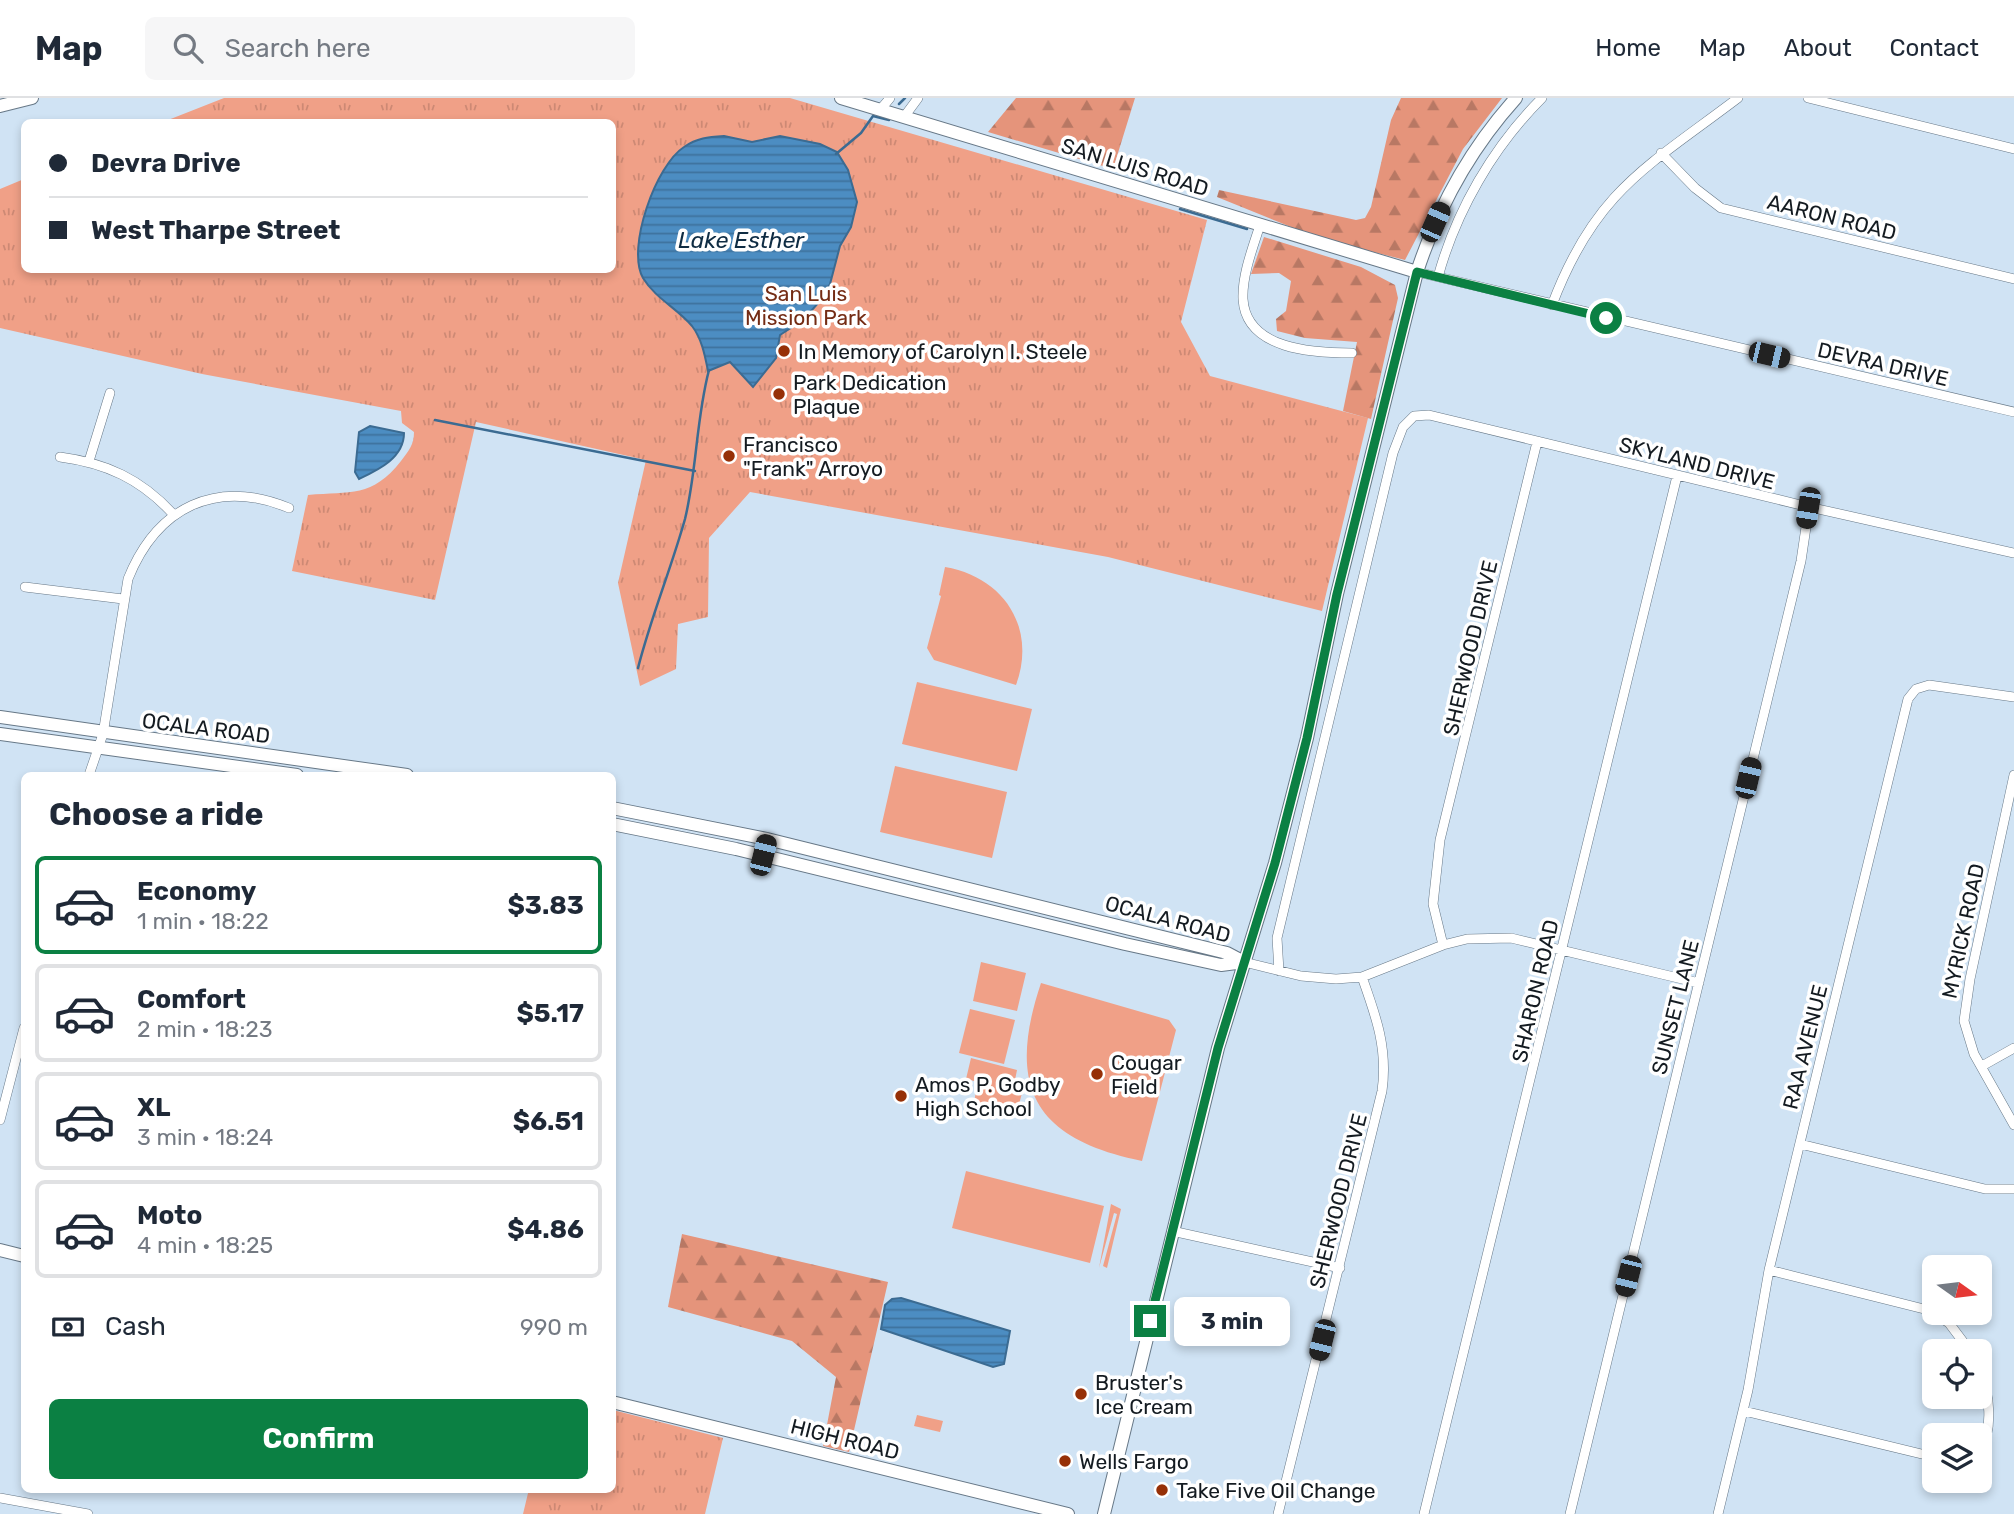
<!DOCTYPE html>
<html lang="en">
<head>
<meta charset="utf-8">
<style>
	:root { --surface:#fff; --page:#f6f6f7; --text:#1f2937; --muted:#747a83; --line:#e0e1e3; --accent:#0b8043 }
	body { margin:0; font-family:Rubik,sans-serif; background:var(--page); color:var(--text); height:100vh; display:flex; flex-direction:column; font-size:26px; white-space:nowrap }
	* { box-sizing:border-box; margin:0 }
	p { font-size:23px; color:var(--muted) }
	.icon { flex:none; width:38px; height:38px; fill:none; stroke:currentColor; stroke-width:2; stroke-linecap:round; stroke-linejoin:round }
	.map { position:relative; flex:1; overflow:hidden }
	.sheet { position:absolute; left:21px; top:674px; width:595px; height:721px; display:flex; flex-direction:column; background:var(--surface); border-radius:10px; box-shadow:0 4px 10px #0003 }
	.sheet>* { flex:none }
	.top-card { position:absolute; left:21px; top:21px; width:595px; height:154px; border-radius:10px; box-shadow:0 4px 10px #0003; display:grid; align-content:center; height:154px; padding:0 28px; background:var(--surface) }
	.needle { width:46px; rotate:104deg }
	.controls { position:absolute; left:1922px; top:1157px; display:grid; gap:14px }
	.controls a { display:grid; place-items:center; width:70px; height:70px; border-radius:10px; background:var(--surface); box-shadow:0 4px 10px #0003; font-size:35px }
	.end { position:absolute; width:32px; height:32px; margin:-16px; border:9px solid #0b8043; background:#fff; box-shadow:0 0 0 4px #fff }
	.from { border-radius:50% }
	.bubble { position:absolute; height:49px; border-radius:10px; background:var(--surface); box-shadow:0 4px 10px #0003; font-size:23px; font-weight:700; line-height:49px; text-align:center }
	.car { position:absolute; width:21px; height:42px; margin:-21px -10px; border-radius:9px; box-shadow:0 0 5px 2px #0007; background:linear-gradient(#222 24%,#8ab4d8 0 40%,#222 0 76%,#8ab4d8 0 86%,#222 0) }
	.top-card b { display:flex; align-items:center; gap:24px; height:66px; font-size:26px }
	.top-card b+b { border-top:2px solid var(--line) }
	.top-card i { width:18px; height:18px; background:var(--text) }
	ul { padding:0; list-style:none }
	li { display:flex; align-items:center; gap:21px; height:98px; margin:0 14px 10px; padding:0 14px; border:4px solid var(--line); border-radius:10px }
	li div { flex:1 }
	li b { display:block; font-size:26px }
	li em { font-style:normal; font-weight:700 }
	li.current { border-color:var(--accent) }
	li>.icon { width:63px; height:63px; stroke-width:1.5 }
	h2 { padding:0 28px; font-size:32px; line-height:84px }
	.pay { display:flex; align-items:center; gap:18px; height:77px; padding:0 28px; font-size:26px }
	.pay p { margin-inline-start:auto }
	.cta { display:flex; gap:14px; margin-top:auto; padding:14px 28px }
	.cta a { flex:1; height:80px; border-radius:10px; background:var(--accent); color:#fff; font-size:28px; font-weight:700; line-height:80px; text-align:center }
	header { display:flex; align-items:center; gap:42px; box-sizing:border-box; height:98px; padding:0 35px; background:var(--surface); border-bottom:2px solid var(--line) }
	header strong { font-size:33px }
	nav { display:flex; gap:38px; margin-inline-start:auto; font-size:24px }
	.search { width:490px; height:63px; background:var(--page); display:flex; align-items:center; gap:18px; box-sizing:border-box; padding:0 24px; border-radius:10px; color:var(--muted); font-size:26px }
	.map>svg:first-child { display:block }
	.grass { fill:url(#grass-tufts) }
	.forest { fill:url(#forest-firs) }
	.garden { fill:#f0a087 }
	.water { fill:url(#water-rules); stroke:#3b6b92; stroke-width:2 }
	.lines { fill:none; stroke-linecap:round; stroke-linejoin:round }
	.stream { stroke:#3b6b92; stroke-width:2.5 }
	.street-casing { stroke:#677887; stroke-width:10 }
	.secondary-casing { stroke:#677887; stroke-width:14 }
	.street { stroke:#fff; stroke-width:9 }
	.secondary { stroke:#fff; stroke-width:12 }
	.route { stroke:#0b8043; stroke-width:9 }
	.poi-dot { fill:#963007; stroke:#fff; stroke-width:2.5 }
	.labels { text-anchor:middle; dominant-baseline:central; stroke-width:7; stroke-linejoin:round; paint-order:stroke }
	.street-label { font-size:21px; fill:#141b21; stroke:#fff }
	.park-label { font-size:21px; fill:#742c14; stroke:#fff }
	.poi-label { font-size:21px; fill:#141b21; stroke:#fff; text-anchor:start }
	.water-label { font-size:23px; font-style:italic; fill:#0f2c43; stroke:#fff }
</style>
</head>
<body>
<header>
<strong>Map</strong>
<div class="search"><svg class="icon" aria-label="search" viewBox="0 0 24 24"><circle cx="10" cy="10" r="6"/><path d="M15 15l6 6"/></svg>Search here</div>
<nav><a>Home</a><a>Map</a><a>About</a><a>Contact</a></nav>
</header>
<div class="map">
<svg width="2014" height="1416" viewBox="0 0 2014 1416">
	<defs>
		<pattern id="grass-tufts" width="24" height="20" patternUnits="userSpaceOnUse" patternTransform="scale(1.75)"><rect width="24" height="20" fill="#f0a087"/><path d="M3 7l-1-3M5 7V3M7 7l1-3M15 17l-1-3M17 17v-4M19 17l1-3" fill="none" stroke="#cd8974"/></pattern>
		<pattern id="forest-firs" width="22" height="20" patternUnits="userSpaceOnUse" patternTransform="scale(1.75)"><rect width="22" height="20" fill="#e5947b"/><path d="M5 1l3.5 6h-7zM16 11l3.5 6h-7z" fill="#b87864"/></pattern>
		<pattern id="water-rules" width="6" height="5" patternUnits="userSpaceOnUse" patternTransform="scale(1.75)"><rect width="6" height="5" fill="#4c8dc2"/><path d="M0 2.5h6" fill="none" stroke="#3e729d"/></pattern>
	</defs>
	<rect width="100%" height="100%" fill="#d0e3f4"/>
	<path class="grass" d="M224,0h566l417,122 -26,102 29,54 158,42 -46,193 -214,-54 -358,-65 -41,46 -1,79 -30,7 -2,45 -36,17 -22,-103 28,-123 -170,-38 -41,178 -143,-29 16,-76c43,-4 64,3 93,-34 8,-11 13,-16 13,-29l-12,-9 -1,-12 -199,-37 -202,-46v-139l24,-10v91h588v-148h-449z
		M613,1312l110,28 -18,76h-182l6,-25h83z"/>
	<path class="forest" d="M1016,0h119l-22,71 -125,-37z
		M1401,0h101l-39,51 -58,111 -87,-22 -101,-41 2,-7 137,30 9,-2 6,-11 20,-87z
		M1264,139l97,30 34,18 3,13 -27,121 -28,-8 14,-69 -52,-4 -28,-7 -1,-12 10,-8 5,-30 -12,-8 -28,1z
		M682,1136l206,48 -39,170 -26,-6 13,-69 -44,-36 -124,-34z"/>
	<path class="garden" d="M945,469c59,10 92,61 71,118l-82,-25 -7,-12 14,-52 -2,-1z
		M917,584l115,27 -15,62 -115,-27z
		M895,668l112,26 -15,66 -112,-26z
		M981,864l45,11 -9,38 -44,-10z
		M1041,885l128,37 7,10 -34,131c-108,-22 -136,-74 -101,-178z
		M970,911l45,11 -11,44 -45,-11z
		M971,960l46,12 -4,20 9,3 -5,19 -43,-10 4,-20 -12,-3z
		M966,1073l138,35 -14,57 -138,-35z
		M1111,1106l10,5 -14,59 -4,-2 14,-52 -3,-1 -15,55z
		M917,1317l26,6 -3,11 -26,-6z"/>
	<path class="water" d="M724,38l28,6 28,-6 40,8 17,8 11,18 9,32 -6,25 -11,19 -10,38 -9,16 -18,20 -23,15 -4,23 -23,29 -23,-25 -22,9c-3,-15 -6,-32 -16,-45 -14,-17 -37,-28 -49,-48 -17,-30 13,-113 41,-131 13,-9 24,-10 40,-11z
		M370,328l34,7c0,25 -26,37 -45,46l-4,-7 4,-40z
		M901,1200l109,33 -6,33 -11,3 -112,-38 4,-24 7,-6z"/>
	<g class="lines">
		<path class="stream" d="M899,6l6,-6
			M836,56l25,-21 12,-17 16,4
			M1180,111l67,20
			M435,322l260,51
			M638,570c13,-51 33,-99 47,-149 12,-49 11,-100 24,-149"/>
		<defs>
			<path id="street" d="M1808,0l206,51
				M880,12l10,-12
				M904,19l14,-19
				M1661,55l34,35 26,20 293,71
				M1260,127c-7,22 -18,50 -17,74 3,51 71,54 109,54
				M1417,174l597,140
				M1438,179c18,-66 55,-130 104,-179
				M1552,207c43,-114 95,-138 186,-207
				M60,359c46,6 81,22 113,57
				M89,363l21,-68
				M25,489l98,12
				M89,677l14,-41 25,-155c29,-72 88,-101 161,-71
				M2014,677l-44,204 -6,42 10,33 40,71
				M1443,847l-10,-41 7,-64 97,-398
				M1244,864l57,14 35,3 26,-2 81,-32 24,-6 44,-1 188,45
				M1279,873l-2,-33 116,-485 10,-26 11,-11 15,-1 380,92 205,46
				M1982,968l32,-18
				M0,1022l24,-92
				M1800,1046l185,45h29
				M1172,1133l168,37
				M1769,1172l159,40 21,13 21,28
				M1979,1269c11,27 15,62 0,88
				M1744,1313l190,46
				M0,1400l88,16
				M1278,1416l104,-423c6,-42 -6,-75 -20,-114
				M1424,1416l253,-1038
				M1570,1416l231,-953 8,-54
				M1718,1416l30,-124 21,-120 139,-571 8,-10 13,-4 85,12"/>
			<path id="secondary" d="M841,0l576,174
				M0,8l32,-8
				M0,619l407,58
				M0,636l297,41
				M612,710l155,31 460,114 17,9
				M612,726l124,25 389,95 96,21 23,-3
				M0,1152l24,6
				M612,1304l456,112
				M1104,1416l114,-466 57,-185 32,-125 30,-144 80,-322c21,-65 53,-123 99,-174"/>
		</defs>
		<use href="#street" class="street-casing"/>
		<use href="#secondary" class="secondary-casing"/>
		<use href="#street" class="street"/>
		<use href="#secondary" class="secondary"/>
	</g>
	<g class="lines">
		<path class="route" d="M1150,1223l68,-273 57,-185 32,-125 30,-144 80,-322 189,46"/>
	</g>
	<g class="poi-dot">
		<circle cx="784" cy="253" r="7"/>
		<circle cx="779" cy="296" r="7"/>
		<circle cx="729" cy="358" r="7"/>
		<circle cx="1097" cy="976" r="7"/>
		<circle cx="901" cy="998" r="7"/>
		<circle cx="1081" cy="1296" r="7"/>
		<circle cx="1065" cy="1363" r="7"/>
		<circle cx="1162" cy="1392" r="7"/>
	</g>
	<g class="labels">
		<g class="street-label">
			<text transform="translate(1135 69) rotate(17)">SAN LUIS ROAD</text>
			<text transform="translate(1832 119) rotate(14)">AARON ROAD</text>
			<text transform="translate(1883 266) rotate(13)">DEVRA DRIVE</text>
			<text transform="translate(1697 365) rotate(14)">SKYLAND DRIVE</text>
			<text transform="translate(1470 550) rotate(-77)">SHERWOOD DRIVE</text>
			<text transform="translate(206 630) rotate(7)">OCALA ROAD</text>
			<text transform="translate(1168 821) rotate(15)">OCALA ROAD</text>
			<text transform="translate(1963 833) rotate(-78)">MYRICK ROAD</text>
			<text transform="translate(1535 893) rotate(-77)">SHARON ROAD</text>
			<text transform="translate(1675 909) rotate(-76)">SUNSET LANE</text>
			<text transform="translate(1805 949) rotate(-76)">RAA AVENUE</text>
			<text transform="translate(1338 1103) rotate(-76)">SHERWOOD DRIVE</text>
			<text transform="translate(845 1341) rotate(14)">HIGH ROAD</text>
		</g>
		<g class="park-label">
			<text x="806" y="195">San Luis<tspan x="806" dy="24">Mission Park</tspan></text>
		</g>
		<g class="poi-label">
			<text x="798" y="253">In Memory of Carolyn I. Steele</text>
			<text x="793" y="284">Park Dedication<tspan x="793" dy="24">Plaque</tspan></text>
			<text x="743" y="346">Francisco<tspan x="743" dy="24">"Frank" Arroyo</tspan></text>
			<text x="1111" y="964">Cougar<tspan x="1111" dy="24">Field</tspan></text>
			<text x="915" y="986">Amos P. Godby<tspan x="915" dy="24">High School</tspan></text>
			<text x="1095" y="1284">Bruster's<tspan x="1095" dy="24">Ice Cream</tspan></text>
			<text x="1079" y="1363">Wells Fargo</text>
			<text x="1176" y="1392">Take Five Oil Change</text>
		</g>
		<g class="water-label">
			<text x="741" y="142">Lake Esther</text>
		</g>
	</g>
</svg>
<div class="controls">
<a><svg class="needle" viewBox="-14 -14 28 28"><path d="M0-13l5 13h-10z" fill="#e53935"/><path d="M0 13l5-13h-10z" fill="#747a83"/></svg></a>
<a><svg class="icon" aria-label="locate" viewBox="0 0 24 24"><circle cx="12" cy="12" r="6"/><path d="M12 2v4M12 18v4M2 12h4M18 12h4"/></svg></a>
<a><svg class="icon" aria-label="layers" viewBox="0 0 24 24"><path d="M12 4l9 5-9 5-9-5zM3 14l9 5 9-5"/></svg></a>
</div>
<i class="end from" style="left:1606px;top:220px"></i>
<i class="end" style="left:1150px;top:1223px"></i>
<div class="bubble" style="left:1174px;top:1199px;width:116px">3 min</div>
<i class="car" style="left:1435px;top:124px;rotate:24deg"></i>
<i class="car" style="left:1769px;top:257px;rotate:103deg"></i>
<i class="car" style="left:1808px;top:410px;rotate:189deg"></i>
<i class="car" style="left:1748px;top:680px;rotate:13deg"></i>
<i class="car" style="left:763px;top:757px;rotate:14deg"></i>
<i class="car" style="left:1628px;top:1178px;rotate:194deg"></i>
<i class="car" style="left:1322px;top:1242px;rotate:194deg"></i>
<div class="top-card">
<b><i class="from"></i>Devra Drive</b>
<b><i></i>West Tharpe Street</b>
</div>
<section class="sheet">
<h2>Choose a ride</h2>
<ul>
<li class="current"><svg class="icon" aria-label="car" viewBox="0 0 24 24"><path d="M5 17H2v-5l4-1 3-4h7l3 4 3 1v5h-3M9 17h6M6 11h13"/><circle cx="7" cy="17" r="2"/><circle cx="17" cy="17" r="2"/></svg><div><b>Economy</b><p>1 min · 18:22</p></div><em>$3.83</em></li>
<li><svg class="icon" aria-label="car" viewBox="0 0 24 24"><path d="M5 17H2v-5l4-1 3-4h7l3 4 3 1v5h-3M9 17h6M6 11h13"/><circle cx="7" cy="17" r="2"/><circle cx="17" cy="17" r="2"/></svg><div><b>Comfort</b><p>2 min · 18:23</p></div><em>$5.17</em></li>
<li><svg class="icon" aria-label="car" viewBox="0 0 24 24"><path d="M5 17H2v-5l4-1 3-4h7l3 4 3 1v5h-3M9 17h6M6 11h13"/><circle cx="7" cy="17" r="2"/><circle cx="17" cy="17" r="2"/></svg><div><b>XL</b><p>3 min · 18:24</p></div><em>$6.51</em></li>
<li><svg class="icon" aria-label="car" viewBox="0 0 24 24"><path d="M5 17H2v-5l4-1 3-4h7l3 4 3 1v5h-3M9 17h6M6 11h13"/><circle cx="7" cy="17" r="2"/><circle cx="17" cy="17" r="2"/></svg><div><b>Moto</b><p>4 min · 18:25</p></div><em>$4.86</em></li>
</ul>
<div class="pay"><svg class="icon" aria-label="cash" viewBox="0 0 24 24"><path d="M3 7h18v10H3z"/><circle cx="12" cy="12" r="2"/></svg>Cash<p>990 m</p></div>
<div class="cta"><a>Confirm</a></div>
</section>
</div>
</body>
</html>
